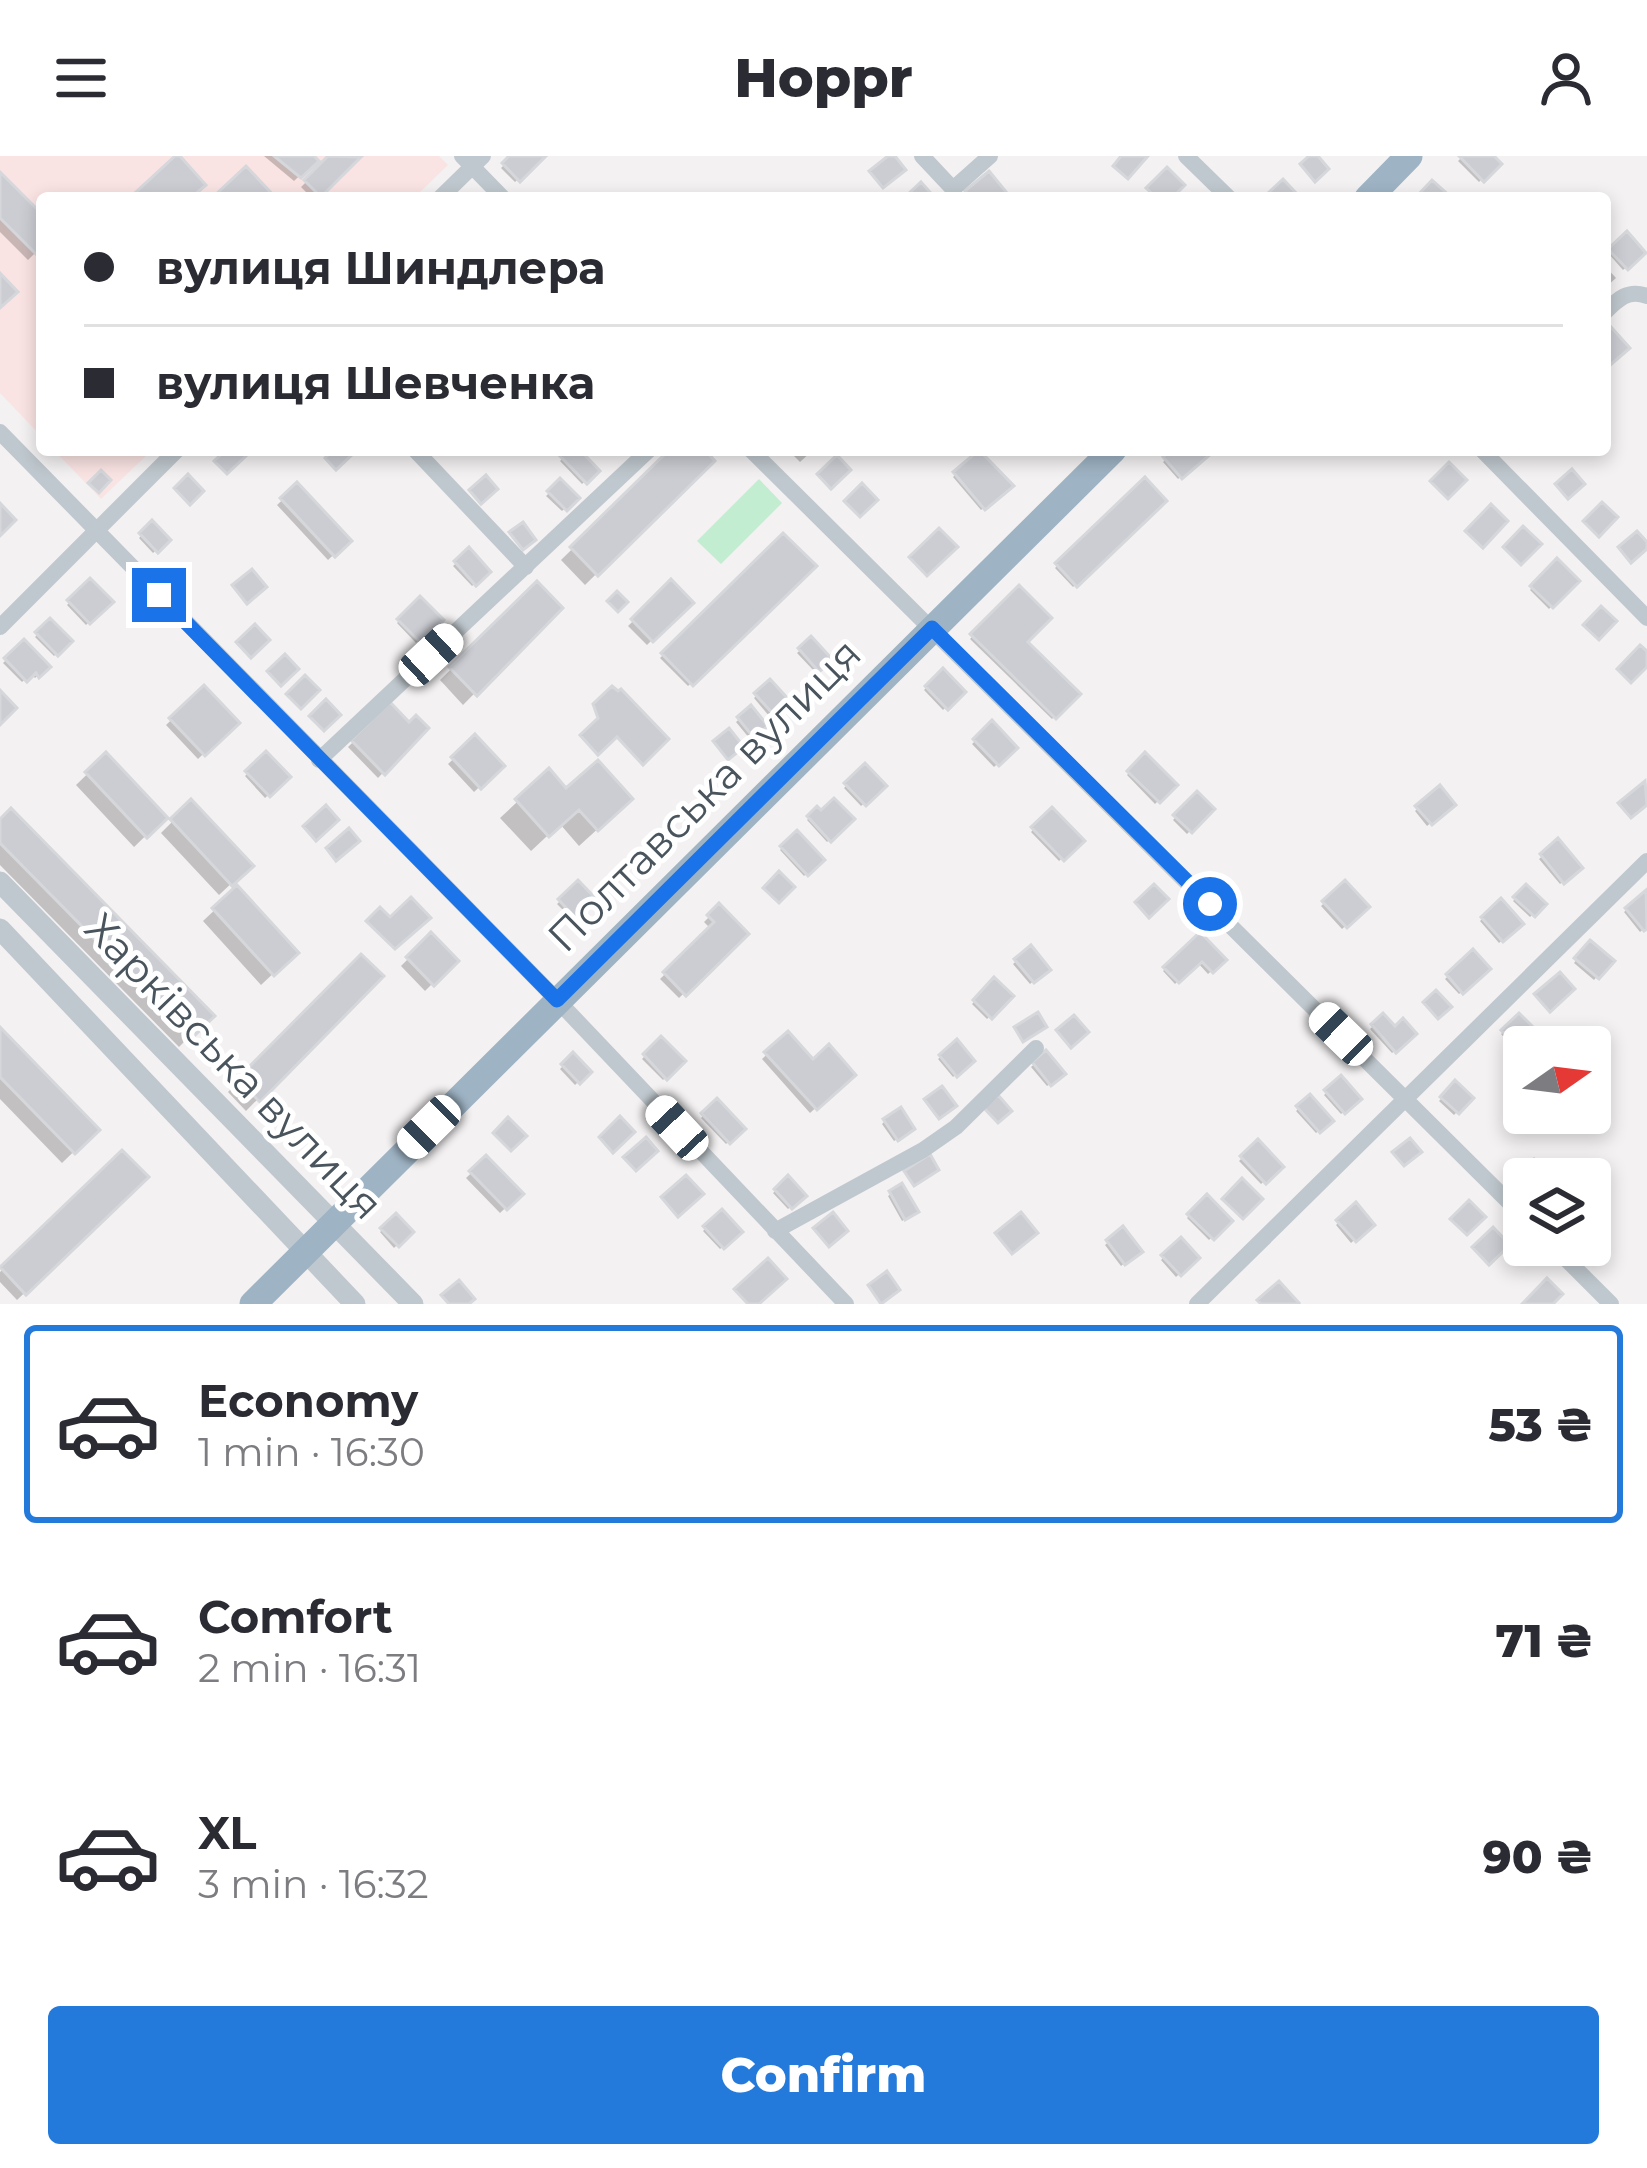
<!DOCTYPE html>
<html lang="en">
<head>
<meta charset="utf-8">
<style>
	:root { --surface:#fff; --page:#f7f7f7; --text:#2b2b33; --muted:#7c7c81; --line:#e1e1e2; --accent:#237adb }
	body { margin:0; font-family:Montserrat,sans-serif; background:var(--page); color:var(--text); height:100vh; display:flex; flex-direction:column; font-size:45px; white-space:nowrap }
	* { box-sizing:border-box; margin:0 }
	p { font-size:39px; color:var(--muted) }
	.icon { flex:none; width:66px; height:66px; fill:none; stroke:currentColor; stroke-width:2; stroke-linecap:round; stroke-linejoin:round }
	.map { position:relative; height:1148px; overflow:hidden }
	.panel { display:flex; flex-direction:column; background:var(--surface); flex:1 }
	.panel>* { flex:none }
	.guide { position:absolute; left:36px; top:36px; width:1575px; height:264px; border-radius:12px; box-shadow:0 6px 18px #0003; display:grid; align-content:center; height:264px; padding:0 48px; background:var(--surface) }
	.needle { width:78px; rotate:76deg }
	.controls { position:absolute; left:1503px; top:870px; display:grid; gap:24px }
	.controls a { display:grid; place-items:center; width:108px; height:108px; border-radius:12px; background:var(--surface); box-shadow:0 6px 18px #0003; font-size:60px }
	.end { position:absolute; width:54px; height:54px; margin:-27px; border:15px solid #1a73e8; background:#fff; box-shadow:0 0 0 6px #fff }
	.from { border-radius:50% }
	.car { position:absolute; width:36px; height:72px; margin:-36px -18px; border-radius:15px; box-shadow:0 0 9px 3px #0007; background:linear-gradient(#fff 24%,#345 0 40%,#fff 0 76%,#345 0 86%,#fff 0) }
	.guide b { display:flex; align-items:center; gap:42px; height:114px; font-size:45px }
	.guide b+b { border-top:3px solid var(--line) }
	.guide i { width:30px; height:30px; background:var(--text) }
	ul { padding:21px 0 0; list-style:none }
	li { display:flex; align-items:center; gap:36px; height:198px; margin:0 24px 18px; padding:0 24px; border:6px solid transparent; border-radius:12px }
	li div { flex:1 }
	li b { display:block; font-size:45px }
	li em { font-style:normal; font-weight:800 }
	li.current { border-color:var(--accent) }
	li>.icon { width:108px; height:108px; stroke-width:1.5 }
	.action { display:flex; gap:24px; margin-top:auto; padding:24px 48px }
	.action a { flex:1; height:138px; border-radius:12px; background:var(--accent); color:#fff; font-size:48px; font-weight:800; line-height:138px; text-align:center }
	header { display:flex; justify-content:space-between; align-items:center; height:156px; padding:0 48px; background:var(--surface); font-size:54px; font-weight:800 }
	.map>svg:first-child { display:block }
	.medical { fill:#fae4e3 }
	.green { fill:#c2edd1 }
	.shadow { fill:#0003 }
	.building { fill:#cbcdd3; stroke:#d5d7db; stroke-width:3 }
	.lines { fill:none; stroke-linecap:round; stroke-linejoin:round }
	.minor { stroke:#bfc8ce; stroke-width:16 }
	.tertiary { stroke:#bfc8ce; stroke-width:21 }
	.trunk { stroke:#9eb3c4; stroke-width:27 }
	.route { stroke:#1a73e8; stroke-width:15 }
	.labels { text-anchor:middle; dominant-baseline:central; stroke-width:10; stroke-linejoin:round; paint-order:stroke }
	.street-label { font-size:42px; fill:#49545d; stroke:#fff }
</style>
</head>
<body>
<header><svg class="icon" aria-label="menu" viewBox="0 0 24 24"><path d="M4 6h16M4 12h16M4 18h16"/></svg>Hoppr<svg class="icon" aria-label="person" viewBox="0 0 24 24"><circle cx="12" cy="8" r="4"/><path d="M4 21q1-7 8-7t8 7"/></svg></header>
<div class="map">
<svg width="1647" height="1148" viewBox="0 0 1647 1148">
	<rect width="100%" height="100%" fill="#f3f1f1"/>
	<path class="medical" d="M0,0h439l9,9 -34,33h-372v239l-42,-44z
		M54,294h98l-51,49z"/>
	<path class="green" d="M759,323l23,24 -61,61 -24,-23z"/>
	<path class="shadow" d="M264,0h46l5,5 -21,20z
		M333,0l24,1 -45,41 -11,-11z
		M513,0h29l-27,26 -14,-14z
		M1463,0h26l8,8 -18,18 -21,-21z
		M0,20l42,42v28l-14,14 -28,-28z
		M1627,80l15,17 -19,17 -15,-17z
		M1605,110l11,12 -11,10z
		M571,294l25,21 -14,13 -22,-23z
		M673,294h28l10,11 -126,124 -24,-25z
		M813,294l-13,12 -8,-8 4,-4z
		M1176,294h29l2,3 -29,26 -15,-17z
		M981,296l29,34 -29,24 -28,-33z
		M560,326l16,16 -14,13 -16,-15z
		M1145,326l18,19 -90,86 -18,-19z
		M297,330l51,55 -20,19 -51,-55z
		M152,369l15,15 -14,13 -14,-15z
		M783,381l30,29 -125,120 -28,-28z
		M469,396l18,20 -15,14 -19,-20z
		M1557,406l19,19 -27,28 -19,-19z
		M90,426l19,20 -23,23 -19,-20z
		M671,428l18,19 -42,42 -19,-19z
		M537,429l22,23 -96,97 -23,-25z
		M1019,433l5,53 52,52 -24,25 -82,-80z
		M420,444l20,20 -24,23 -19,-20z
		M50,466l19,19 -15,15 -19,-19z
		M811,484l17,20 -13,12 -18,-19z
		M24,487l23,24 -12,11 -4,-4 -9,8 -19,-19z
		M942,516l19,20 -18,18 -19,-20z
		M770,527l15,18 -16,15 -15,-18z
		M204,533l31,34 -37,36 -32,-34z
		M390,550l19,20 16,2 -47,50 -30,-31z
		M751,553l13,17 -14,13 -14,-17z
		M992,569l22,23 -20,19 -22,-23z
		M475,583l26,27 -27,26 -26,-28z
		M106,600l58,62 -30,29 -58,-62z
		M266,600l21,21 -22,21 -20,-22z
		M1145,600l29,29 -19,19 -28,-29z
		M865,611l18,19 -22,20 -17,-18z
		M548,617l18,20 47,22 -34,31 -19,-22 -29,27 -31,-33z
		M1439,634l13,15 -25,21 -12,-15z
		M1197,639l14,14 -24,25 -14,-14z
		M191,647l59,63 -31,29 -58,-62z
		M817,654l4,4 30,5 -24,23 -20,-22z
		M1052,655l29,30 -22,20 -28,-29z
		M0,667l211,192 -32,32 -179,-182z
		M797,678l24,26 -17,16 -24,-26z
		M1558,687l21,25 -19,16 -21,-25z
		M578,728l14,15 -20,20 -15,-15z
		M1345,728l21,23 -24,22 -21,-23z
		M1526,732l17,16 -13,13 -17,-16z
		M237,733l58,64 -34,32 -58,-64z
		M1646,738l1,32 -7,6 -16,-20z
		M1501,746l19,22 -21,19 -19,-22z
		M719,751l26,27 -66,64 -19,-19 51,-50 -7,-7z
		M431,780l24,25 -30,30 -24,-25z
		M1200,780l23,24 -15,14 -11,-12 -22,22 -12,-13z
		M1590,788l20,17 -16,19 -20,-17z
		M1030,793l17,20 -17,15 -17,-20z
		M1473,798l14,15 -28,25 -14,-15z
		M361,802l18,18 -133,135 -18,-19z
		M994,825l16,15 -23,23 -15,-15z
		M1383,861l11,13 19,4 -21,19 -22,-24z
		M1519,861l9,30h-4l-4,8 -19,-21z
		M0,875l96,99 -34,33 -62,-64z
		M788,879l25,28 39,12 -42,38 -48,-54z
		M661,884l21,21 -19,19 -21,-21z
		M957,888l14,17 -18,16 -15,-18z
		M1046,898l16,20 -15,12 -16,-19z
		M573,900l15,16 -13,13 -15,-16z
		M1340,924l18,19 -17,15 -17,-19z
		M1455,929l15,13 -16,17 -15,-14z
		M1310,942l20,23 -14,12 -20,-22z
		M717,946l25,27 -16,15 -25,-26z
		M885,965l24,11 -15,9 -12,-17z
		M1258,987l22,23 -19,18 -22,-23z
		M122,998l23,23 -128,123 -17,-18v-10z
		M486,1003l34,35 -20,19 -34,-35z
		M788,1024l15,15 -15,14 -15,-16z
		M901,1031l12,27 -11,7 -14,-25z
		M1207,1042l22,22 -20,20 -22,-22z
		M1355,1051l16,17 -20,19 -15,-18z
		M721,1057l17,19 -18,17 -17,-18z
		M396,1061l14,15 -16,16 -14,-16z
		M1123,1074l16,21 -18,15 -16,-21z
		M1181,1085l15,17 -20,19 -15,-17z"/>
	<path class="building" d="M175,0h5l26,29 -15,13h-52l-4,-5z
		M274,0h40l5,5 -18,17z
		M328,0l33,1 -40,40 -17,-17z
		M509,0h37l-26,26 -18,-19z
		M888,0h7l11,14 -23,18 -14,-17z
		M1121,0h27l-20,23 -15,-13z
		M1309,0h9l11,13 -14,13 -15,-18z
		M1459,0h35l8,8 -18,18z
		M246,10l30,32h-64z
		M1167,11l18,18 -13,13h-15l-11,-10z
		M989,15l18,22 -6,5h-30l-6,-7z
		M0,16l42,42v36l-5,5 -37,-37z
		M1283,23l15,16 -31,3 -2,-2z
		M1432,24l20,18h-32l-3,-2z
		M921,26l14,16h-31z
		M1627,75l19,22 -18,17 -20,-21z
		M0,117l18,19 -18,16z
		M1611,171l19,21 -22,19 -3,-34z
		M226,294h14l6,6 -19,18 -13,-13z
		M333,294h20l2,2 -19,18 -11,-12z
		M567,294h13l20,21 -13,13 -27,-28z
		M669,294h36l10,11 -117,115 -28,-29z
		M979,294l35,36 -29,24 -32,-38z
		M1171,294h38l3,3 -30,26 -19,-22z
		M837,299l14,15 -20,19 -14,-15z
		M1449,306l18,18 -19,19 -18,-18z
		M1572,313l13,15 -17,15 -13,-15z
		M101,314l10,10 -12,13 -11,-10z
		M188,318l16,17 -14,14 -16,-17z
		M486,319l12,14 -17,15 -12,-14z
		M1145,321l22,24 -90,86 -22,-24z
		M560,322l20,20 -13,13 -20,-20z
		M297,326l55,59 -17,16 -55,-59z
		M862,327l16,17 -18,17 -16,-16z
		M1602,346l16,15 -19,20 -16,-16z
		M0,347l16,17 -16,16z
		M1491,348l17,17 -25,27 -18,-17z
		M152,364l19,20 -13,13 -19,-20z
		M523,366l13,18 -13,10 -14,-18z
		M1523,370l19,18 -21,21 -18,-18z
		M939,372l19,19 -31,29 -18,-19z
		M1637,375l10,11v7l-16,14 -13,-16z
		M783,377l34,33 -124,120 -32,-33z
		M469,391l22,25 -15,14 -22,-25z
		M1557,402l23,23 -27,27 -23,-22z
		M252,413l15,18 -20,17 -15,-19z
		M90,422l24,24 -24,22 -23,-24z
		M671,423l23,24 -41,39 -22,-23z
		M537,425l26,27 -86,88 -28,-29z
		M1019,429l33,33 -24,24 53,52 -25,25 -86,-85z
		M617,435l11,11 -10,10 -11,-11z
		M420,440l24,24 -23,23 -24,-24z
		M1601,450l16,15 -18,19 -16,-15z
		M50,462l23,23 -15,15 -23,-24z
		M255,468l15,16 -19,18 -15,-16z
		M811,480l22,24 -14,12 -21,-24z
		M24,483l27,28 -12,11 -3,-5 -9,9 -23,-24z
		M1640,489l7,6v16l-16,16 -14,-14z
		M285,498l14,15 -18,17 -14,-15z
		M943,512l23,24 -18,18 -23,-24z
		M305,519l15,15 -19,19 -15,-15z
		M770,523l20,22 -16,14 -20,-22z
		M204,529l36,38 -35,33 -36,-38z
		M612,530l6,5 3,-2 48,50 -26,26 -26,-28 -19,18 -18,-20 18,-17 -5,-14z
		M0,534l17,18 -17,17z
		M326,543l15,16 -17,16 -15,-15z
		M390,546l19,20 7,-7 13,13 -44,47 -34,-35z
		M751,549l17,21 -14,12 -17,-21z
		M992,564l26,28 -19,18 -26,-27z
		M729,572l15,19 -16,13 -15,-19z
		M475,578l30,32 -24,23 -30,-32z
		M266,595l25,26 -21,20 -25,-26z
		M106,596l62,66 -21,20 -62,-66z
		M1145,596l33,33 -18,18 -33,-32z
		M598,604l35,39 -35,32 -19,-21 -30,27 -34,-38 34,-31 17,20z
		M865,607l22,23 -21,20 -22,-23z
		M1645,625l2,24 -16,13 -13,-15z
		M1440,629l16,20 -24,20 -17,-19z
		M1197,635l18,18 -23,24 -19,-18z
		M834,642l21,21 -24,23 -24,-26 10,-10 4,4z
		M191,643l63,67 -22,20 -62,-67z
		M326,649l13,15 -23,21 -13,-15z
		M1052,651l33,34 -21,20 -33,-34z
		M11,652l204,208 -23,22 -192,-195v-24z
		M349,672l11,13 -24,20 -10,-13z
		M797,674l28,30 -17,16 -28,-30z
		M1558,682l25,30 -19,16 -24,-30z
		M779,715l16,16 -16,16 -16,-15z
		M578,724l19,20 -21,19 -18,-20z
		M1345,724l25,27 -23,21 -25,-27z
		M1154,728l15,15 -20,19 -14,-16z
		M1526,728l21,20 -12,13 -22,-20z
		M237,729l62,68 -25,23 -62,-68z
		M1646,734l1,39 -3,2 -19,-23z
		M411,741l20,21 -36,31 -29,-28 14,-14 10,10z
		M1501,742l23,26 -21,18 -22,-25z
		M719,747l30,31 -63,62 -23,-24 51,-50 -7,-7z
		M431,776l28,29 -25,25 -28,-29z
		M1200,776l27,28 -14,13 -11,-11 -23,21 -16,-16z
		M1590,784l25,21 -16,18 -25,-21z
		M1031,789l20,25 -17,13 -20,-24z
		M1473,793l18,20 -28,25 -17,-20z
		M361,798l23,22 -124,126 -23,-23z
		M1560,816l15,17 -25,23 -16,-18z
		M994,821l20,19 -22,23 -19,-19z
		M1436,834l16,17 -14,12 -15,-17z
		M1038,856l9,15 -24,15 -9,-15z
		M1383,857l12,13 8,-8 14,16 -21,19 -25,-29z
		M1519,857l24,24 -10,10h-9v7l-23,-24z
		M1074,859l15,17 -18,16 -15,-18z
		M0,871l100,103 -25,24 -75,-77z
		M788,875l25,28 16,-15 27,31 -39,35 -53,-58z
		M661,880l25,25 -19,19 -24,-26z
		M957,883l18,22 -18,16 -18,-22z
		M1046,894l20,24 -15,12 -19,-24z
		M573,896l19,20 -12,12 -19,-20z
		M1341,919l21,24 -17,15 -21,-24z
		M1455,924l19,18 -15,16 -19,-17z
		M942,930l15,20 -18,13 -15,-20z
		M1310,938l24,27 -14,12 -24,-27z
		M998,939l14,16 -14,12 -14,-15z
		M717,942l29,31 -16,15 -29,-31z
		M901,951l14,22 -17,12 -15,-22z
		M620,960l15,16 -22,21 -14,-16z
		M508,961l19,19 -16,15 -18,-18z
		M646,981l12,14 -22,20 -13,-14z
		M1410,982l12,14 -18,14 -12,-14z
		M1258,983l26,28 -18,17 -26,-28z
		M122,994l27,27 -123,118 -26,-28z
		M930,998l9,16 -25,16 -10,-15z
		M486,999l38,39 -17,16 -38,-39z
		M1534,1003l17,20 -27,1 -6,-7z
		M686,1019l18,19 -26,23 -17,-20z
		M788,1019l19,21 -15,13 -18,-20z
		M1242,1022l21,21 -20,20 -21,-20z
		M902,1027l17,29 -14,8 -16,-29z
		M1207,1038l26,27 -19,19 -27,-26z
		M1469,1044l17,17 -19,18 -17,-16z
		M1356,1046l19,23 -19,17 -20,-22z
		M722,1053l21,23 -19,17 -21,-23z
		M833,1056l15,19 -19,16 -16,-19z
		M1021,1056l17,21 -26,21 -17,-21z
		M396,1057l18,19 -15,15 -19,-19z
		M1123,1070l20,26 -18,13 -19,-25z
		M1493,1071l17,18 -21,20 -17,-18z
		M1181,1081l19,21 -19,18 -20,-21z
		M768,1102l19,21 -28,25h-11l-14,-15z
		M887,1115l13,19 -19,14 -13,-19z
		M1547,1122l16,16 -10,10h-31z
		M459,1124l16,19 -6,5h-20l-8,-9z
		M1279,1125l20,22 -1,1h-37l-4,-4z"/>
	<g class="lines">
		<path class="minor" d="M462,0l41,42
			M922,0l31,33 37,-33
			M1186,0l43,42
			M440,42l43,-42
			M1605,156c13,-13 23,-23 42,-16
			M0,276l557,568 289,304
			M415,294l111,117
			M751,294l773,767
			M1482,294l165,168
			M0,471l177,-177
			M319,604l330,-310
			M775,1075l148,-81 33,-23 80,-79
			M1552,1089l59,59
			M1197,1148l450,-443"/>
		<path class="tertiary" d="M0,726l413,422
			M0,773l355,375"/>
		<path class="trunk" d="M1368,42l41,-42
			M253,1148l860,-854"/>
	</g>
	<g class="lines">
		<path class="route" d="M159,439l398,405 375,-372 278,276"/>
	</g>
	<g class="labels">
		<g class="street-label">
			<text transform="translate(704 639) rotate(-45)">Полтавська вулиця</text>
			<text transform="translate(234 910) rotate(46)">Харківська вулиця</text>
		</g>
	</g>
</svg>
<div class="controls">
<a><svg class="needle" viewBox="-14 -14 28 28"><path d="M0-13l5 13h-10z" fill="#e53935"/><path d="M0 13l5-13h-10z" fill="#7c7c81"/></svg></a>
<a><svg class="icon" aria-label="layers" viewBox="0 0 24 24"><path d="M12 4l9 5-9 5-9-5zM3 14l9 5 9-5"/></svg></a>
</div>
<i class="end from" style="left:1210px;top:748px"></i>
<i class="end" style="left:159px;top:439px"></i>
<i class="car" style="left:431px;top:499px;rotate:47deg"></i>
<i class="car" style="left:1341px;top:878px;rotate:314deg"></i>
<i class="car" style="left:429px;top:971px;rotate:225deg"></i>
<i class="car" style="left:677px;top:972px;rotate:317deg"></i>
<div class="guide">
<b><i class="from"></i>вулиця Шиндлера</b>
<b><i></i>вулиця Шевченка</b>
</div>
</div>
<section class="panel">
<ul>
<li class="current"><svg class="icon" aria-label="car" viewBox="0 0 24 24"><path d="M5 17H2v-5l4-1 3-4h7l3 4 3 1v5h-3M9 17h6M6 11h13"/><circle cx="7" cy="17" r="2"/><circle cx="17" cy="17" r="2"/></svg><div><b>Economy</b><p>1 min · 16:30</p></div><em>53 ₴</em></li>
<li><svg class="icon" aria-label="car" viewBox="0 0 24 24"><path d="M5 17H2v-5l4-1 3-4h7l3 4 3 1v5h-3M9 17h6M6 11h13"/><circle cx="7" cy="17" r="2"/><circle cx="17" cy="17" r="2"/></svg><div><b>Comfort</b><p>2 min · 16:31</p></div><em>71 ₴</em></li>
<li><svg class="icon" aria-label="car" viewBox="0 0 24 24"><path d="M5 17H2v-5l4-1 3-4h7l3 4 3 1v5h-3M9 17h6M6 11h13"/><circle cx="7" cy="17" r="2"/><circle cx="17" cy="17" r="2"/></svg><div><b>XL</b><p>3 min · 16:32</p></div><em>90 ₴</em></li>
</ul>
<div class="action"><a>Confirm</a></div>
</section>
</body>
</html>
